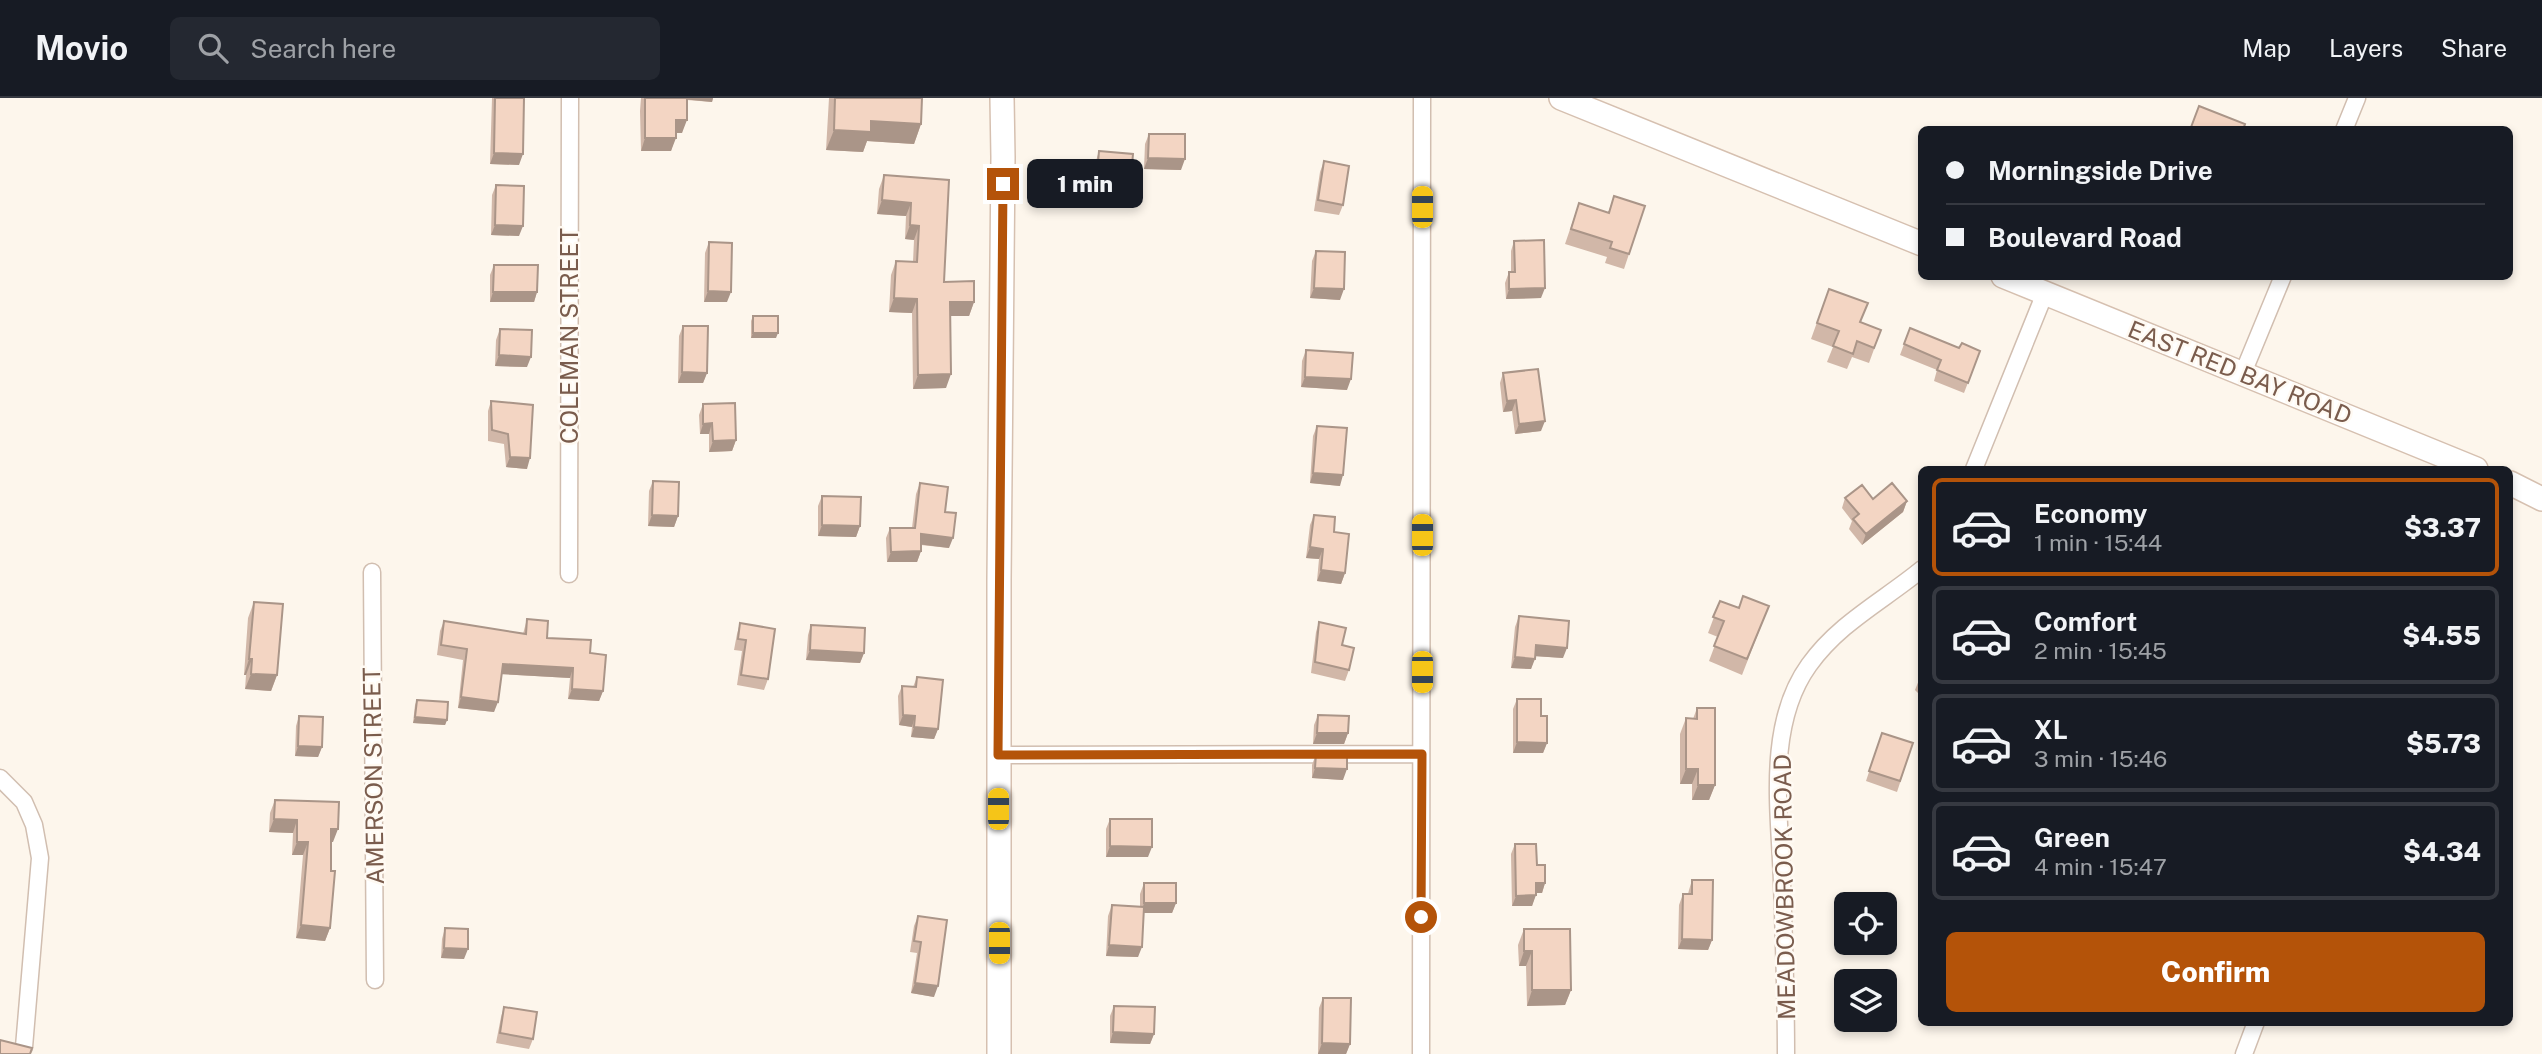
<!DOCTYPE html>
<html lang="en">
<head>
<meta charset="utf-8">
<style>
	:root { --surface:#171b24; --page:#242831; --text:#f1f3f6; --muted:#9ea1a6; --line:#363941; --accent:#b45309 }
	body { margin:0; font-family:"Public Sans",sans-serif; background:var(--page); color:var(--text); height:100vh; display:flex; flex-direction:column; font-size:26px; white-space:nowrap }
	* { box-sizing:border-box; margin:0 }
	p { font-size:23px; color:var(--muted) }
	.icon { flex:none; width:38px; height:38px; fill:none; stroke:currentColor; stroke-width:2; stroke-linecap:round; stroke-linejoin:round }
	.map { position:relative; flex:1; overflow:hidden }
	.sheet { position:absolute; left:1918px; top:368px; width:595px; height:560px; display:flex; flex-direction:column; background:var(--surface); border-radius:10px; box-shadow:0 4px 10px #0003 }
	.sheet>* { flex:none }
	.guide { position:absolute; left:1918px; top:28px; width:595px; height:154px; border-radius:10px; box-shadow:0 4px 10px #0003; display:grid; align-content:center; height:154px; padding:0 28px; background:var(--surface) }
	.controls { position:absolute; left:1834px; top:794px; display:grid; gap:14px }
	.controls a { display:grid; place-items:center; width:63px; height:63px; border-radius:10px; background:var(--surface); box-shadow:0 4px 10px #0003; font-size:35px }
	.end { position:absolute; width:32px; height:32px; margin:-16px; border:9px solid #b45309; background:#fff; box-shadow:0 0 0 4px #fff }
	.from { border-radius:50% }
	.bubble { position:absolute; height:49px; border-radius:10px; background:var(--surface); box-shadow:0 4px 10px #0003; font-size:23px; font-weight:800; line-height:49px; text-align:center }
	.car { position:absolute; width:21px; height:42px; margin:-21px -10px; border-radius:9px; box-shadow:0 0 5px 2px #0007; background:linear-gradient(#f5c518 24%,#345 0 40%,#f5c518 0 76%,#345 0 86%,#f5c518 0) }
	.guide b { display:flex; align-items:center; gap:24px; height:66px; font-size:26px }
	.guide b+b { border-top:2px solid var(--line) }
	.guide i { width:18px; height:18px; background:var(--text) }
	ul { padding:12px 0 0; list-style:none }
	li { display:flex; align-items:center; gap:21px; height:98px; margin:0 14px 10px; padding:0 14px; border:4px solid var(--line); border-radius:10px }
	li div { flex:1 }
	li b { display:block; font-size:26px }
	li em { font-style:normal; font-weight:800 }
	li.selected { border-color:var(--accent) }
	li>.icon { width:63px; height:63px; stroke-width:1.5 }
	.action { display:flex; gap:14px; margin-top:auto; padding:14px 28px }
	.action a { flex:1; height:80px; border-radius:10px; background:var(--accent); color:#fff; font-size:28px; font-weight:800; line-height:80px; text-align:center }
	header { display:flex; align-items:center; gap:42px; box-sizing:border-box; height:98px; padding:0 35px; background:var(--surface); border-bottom:2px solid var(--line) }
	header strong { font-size:33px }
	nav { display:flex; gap:38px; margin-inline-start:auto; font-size:24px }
	.search { width:490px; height:63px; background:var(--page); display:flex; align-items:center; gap:18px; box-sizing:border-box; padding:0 24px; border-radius:10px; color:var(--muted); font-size:26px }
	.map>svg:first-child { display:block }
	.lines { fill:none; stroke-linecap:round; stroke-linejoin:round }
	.street-casing { stroke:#d1beb0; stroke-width:19 }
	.secondary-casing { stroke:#d6c0b0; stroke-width:26 }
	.street { stroke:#fff; stroke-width:16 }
	.secondary { stroke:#fff; stroke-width:23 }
	.wall { fill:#d1b7a8 }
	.shaded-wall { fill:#aa9588 }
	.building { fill:#f3d5c3; stroke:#aa9588; stroke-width:2 }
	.route { stroke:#b45309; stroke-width:9 }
	.labels { text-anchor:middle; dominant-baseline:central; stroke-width:5; stroke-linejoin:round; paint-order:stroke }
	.street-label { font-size:24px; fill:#7a5c4d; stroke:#fffaf3 }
</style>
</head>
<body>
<header>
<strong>Movio</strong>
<div class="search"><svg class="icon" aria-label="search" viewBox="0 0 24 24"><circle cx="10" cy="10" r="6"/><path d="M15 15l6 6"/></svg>Search here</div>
<nav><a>Map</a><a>Layers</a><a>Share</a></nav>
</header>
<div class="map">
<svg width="2542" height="956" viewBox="0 0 2542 956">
	<rect width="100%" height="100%" fill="#fdf6ec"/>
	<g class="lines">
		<defs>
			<path id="street" d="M2344,32l13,-32
				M2243,275l40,-97
				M1974,371l71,-176
				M372,474l3,408
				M569,476l1,-476
				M998,657l423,-1
				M0,680l24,24 10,23 6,33 -16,189
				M1421,956l1,-956
				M1786,956c0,-57 -2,-114 -4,-171 -2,-69 -17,-157 27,-218 30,-42 74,-64 113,-96
				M2244,956l12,-32"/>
			<path id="secondary" d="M1561,0l361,146
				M2003,178l473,193
				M2510,385l32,16
				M999,956v-474l4,-423 -1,-59"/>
		</defs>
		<use href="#street" class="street-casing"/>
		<use href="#secondary" class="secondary-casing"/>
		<use href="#street" class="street"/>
		<use href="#secondary" class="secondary"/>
	</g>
	<path class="wall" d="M492,0h32l-5,67 -29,-1z
		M641,0h72l-1,4 -25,-2 -5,33h-6l-5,18h-30l-1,-40z
		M829,0h93l-1,26 -7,20 -47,-3 -4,11 -37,-2z
		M1149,36l32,36 -37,-1 1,-25z
		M1099,53l27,49 -34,-4 4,-35z
		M1324,63l19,44 -4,10 -25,-4 6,-39z
		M884,77l65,5 -5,102 30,20 -5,14h-19l-4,72 -33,1 -1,-76 -23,-1 2,-37 5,-14 17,1 1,-22 -9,-1 1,-23 -29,-2 2,-25z
		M496,87l23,51 -28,-1 1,-40z
		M1614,98l15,58 -5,15 -19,-6 2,-6 -42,-13 14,-41 29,10z
		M1514,143l27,57 -35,1 -1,-16 4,-11h2v-21z
		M709,144l18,60h-23l1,-49z
		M1316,153l24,49 -30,-2 2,-37z
		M494,167l43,27 -3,10h-44v-27z
		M1829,191l32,33 20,8 -12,33 -17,-6 -5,12 -20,-7 6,-15 -22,-8z
		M753,218l23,22h-25v-17z
		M683,228l24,47 -4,10h-25l1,-47z
		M1910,230l49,20 21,3 -16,42 -30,-12 3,-11 -37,-15z
		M500,231l27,38 -32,-1 1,-26z
		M1306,252l41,40 -46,-3 1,-26z
		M1503,275l38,58 -26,3 -3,-23 -9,1 -3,-29z
		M491,303l36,68 -21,-2 -2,-23 -16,-3v-30z
		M703,306l33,36 -4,11 -23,1v-18h-9l-1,-19z
		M1317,328l23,60 -30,-3 3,-47z
		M653,383l25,35 -4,11 -26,-1 1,-35z
		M920,385l25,29 4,36 -28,-3v6l-4,11h-30l-1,-24 4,-10h22l4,-34z
		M822,398l38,30 -4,11 -38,-1v-30z
		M1845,400l28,1 34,2 -4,11 -41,33 -13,-16 3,-8 -10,-13z
		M1314,417l20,17 11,41 -4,11 -24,-3 2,-22 -13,-1 4,-33z
		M1720,503l19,7 30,-2 -27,69 -33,-14 9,-24 -10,-4z
		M254,504l23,73 -6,16 -26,-2 1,-14h-2l4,-57z
		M1519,518l44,42 -28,-2 -4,13 -20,-1 4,-41z
		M527,521l20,19 43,15 13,38 -4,10 -31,-2 2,-21 -69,-4 -7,38 -36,-4 5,-48 -26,-5 3,-24 4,-10 79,13z
		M1319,524l23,23 7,25 -4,11 -34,-8 5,-41z
		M740,525l28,56 -4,11 -27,-5 5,-34 -8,-1 3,-16z
		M811,527l53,28 -4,10 -54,-3 2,-25z
		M917,579l21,52 -4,10 -23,-2 1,-10 -13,-2 -1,-29 4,-10 11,1z
		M1922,579v20l-7,-7 4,-10z
		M1517,601l24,17 6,27 -4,10h-30v-44z
		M417,602l30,20 -2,5 -32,-2 2,-18z
		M1697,610l18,77 -6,15h-17v-16h-12v-50l6,-16 7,1z
		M1318,617l30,18 -4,11h-31l1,-19z
		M299,618l23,31 -4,10 -23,-1 1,-30z
		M1882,635l31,10 -16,49 -31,-11z
		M1316,656l27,26 -31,-2v-13z
		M275,702l58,42h-2l-1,86 -5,13 -29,-3 7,-83h-11l1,-22 -24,-1 1,-19z
		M1110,721l38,38h-42v-28z
		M1515,746l22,21 8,18 -3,10h-6l-4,13h-20l-1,-52z
		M1692,782l20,60 -4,10 -30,-1 1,-44 4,-11h5l1,-4z
		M1144,785l32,20 -4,10h-28l-6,44 -32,-1 2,-40 4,-11 28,2v-13z
		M918,818l16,81 -23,-4 6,-40 -7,-1 4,-26z
		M445,830l19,31 -23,-1 1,-19z
		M1524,831l47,61 -6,15 -38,1 -1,-40h-7l-1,-21z
		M1323,900l27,46 -4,10h-28l1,-46z
		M1114,908l40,28 -4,10 -40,-1v-27z
		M504,909l29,32 -4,10 -33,-6 5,-26z"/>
	<path class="shaded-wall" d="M682,0h31l-1,4 -30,-3z
		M676,22h11l-5,13h-11z
		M871,23l50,3 -7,20 -47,-3 -4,11 -37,-2 8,-20z
		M645,40h31l-5,13h-30z
		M494,55l29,1 -4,11 -29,-1z
		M1148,60l37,1 -4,11 -37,-1z
		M1096,88l34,3 -4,11 -34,-4z
		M882,102l29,3 -5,13 -29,-2z
		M495,127l28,1 -4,10 -28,-1z
		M910,127l9,1 -5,14 -9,-1z
		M1314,190l30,1 -4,11 -30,-2z
		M1545,190l-4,10 -35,1 3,-10z
		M708,193l23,1 -4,10h-23z
		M493,194h44l-3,10h-44z
		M894,200l23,1 -5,14 -23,-1z
		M950,204h24l-5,14h-24z
		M753,235h25l-2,5h-25z
		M499,257l32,2 -4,10 -32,-1z
		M682,274l25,1 -4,10h-25z
		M951,276l-5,14 -33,1 5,-14z
		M1305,279l46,2 -4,11 -46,-3z
		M1516,302l-4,11 -9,1 4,-11z
		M1545,323l-4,10 -26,3 4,-10z
		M712,325l-3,11h-9l3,-10z
		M736,342l-4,11 -23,1 4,-11z
		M510,359l20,1 -3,11 -21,-2z
		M1313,375l30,2 -3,11 -30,-3z
		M1907,403l-4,11 -41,33 4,-11z
		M652,417l26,1 -4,11 -26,-1z
		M822,427l38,1 -4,11 -38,-1z
		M921,436l32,4 -4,10 -32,-4z
		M1310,449l13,2 -4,10 -13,-1z
		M921,453l-4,11h-30l4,-10z
		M1321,472l24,3 -4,11 -24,-3z
		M1536,547l31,3 -4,10 -30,-2z
		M810,552l54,3 -4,10 -54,-3z
		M1515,559l20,2 -4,10 -20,-1z
		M249,561h3l-6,16h-2z
		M503,566l70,4 -3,10 -71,-4z
		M251,576l26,1 -6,16 -26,-2z
		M572,591l31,2 -4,10 -31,-2z
		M461,599l37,5 -4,10 -36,-4z
		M903,617l12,1 -3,11 -13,-2z
		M415,619l32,3 -2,5 -32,-2z
		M914,629l24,2 -4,10 -23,-2z
		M1317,635h31l-4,11h-31z
		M1517,644l30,1 -4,10h-30z
		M298,648l24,1 -4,10 -23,-1z
		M1315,670l32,1 -4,11 -31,-2z
		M1686,671h12l-6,15h-12z
		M1698,687h17l-6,15h-17z
		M274,721l23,1 -4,13 -24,-1z
		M331,731h7l-5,13h-7z
		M297,744h11l-5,13h-11z
		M1110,748l42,1 -4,10h-42z
		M1536,785h9l-3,10h-10z
		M1536,797l-4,11h-20l4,-10z
		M1144,805h32l-4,10h-31z
		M301,827l29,3 -5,13 -29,-3z
		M1682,841l30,1 -4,10 -30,-1z
		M1109,847l33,2 -4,10 -32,-1z
		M444,850l24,1 -4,10 -23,-1z
		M1524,853h8l-6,15h-7z
		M915,885l23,3 -4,11 -23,-4z
		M1532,892h39l-6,15 -38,1z
		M1113,934l41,2 -4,10 -40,-1z
		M1322,945l28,1 -4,10h-28z"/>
	<path class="building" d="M495,0h29l-1,56 -29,-1z
		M645,0h42v22h-11v18h-31z
		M835,0h87l-1,26 -50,-3v11l-37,-2z
		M2199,8l46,18 -2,6h-53z
		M1149,36h36v25l-37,-1z
		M1099,53l34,3 -3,35 -34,-3z
		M1324,63l25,5 -6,39 -25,-5z
		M884,77l65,5 -5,102 30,-1v21h-24l1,72 -33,1 -1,-76 -23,-1 2,-37 21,1 2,-36 -9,-1 1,-22 -29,-3z
		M496,87l28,1 -1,40 -28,-1z
		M1614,98l31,10 -16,48 -19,-6 2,-6 -41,-13 8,-26 30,10z
		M1544,142l1,48 -36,1v-17h6l-1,-31z
		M709,144l23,1 -1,49 -23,-1z
		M1316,153l29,1 -1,37 -30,-1z
		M494,167h44l-1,27h-44z
		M1829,191l39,14 -8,19 21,8 -7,18 -17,-7 -4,13 -20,-8 6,-15 -22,-8z
		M753,218h25v17h-25z
		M683,228h25l-1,47 -25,-1z
		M1910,230l49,20 3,-5 18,8 -12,32 -31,-13 4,-10 -37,-16z
		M500,231l32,1 -1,27 -32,-2z
		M1306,252l47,3 -2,26 -46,-2z
		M1538,271l7,52 -26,3 -3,-24 -9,1 -4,-28z
		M491,303l42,4 -3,53 -20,-1 -2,-23 -16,-4z
		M735,305l1,37 -23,1 -1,-18 -9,1v-20z
		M1317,328l30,2 -4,47 -30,-2z
		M653,383l26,1 -1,34 -26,-1z
		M920,385l28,4 -3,25 11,1 -3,25 -32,-4v17l-30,1 -1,-24h25z
		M1892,385l15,18 -41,33 -13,-15 6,-5 -14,-16 17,-13 11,14z
		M822,398l39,1 -1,29 -38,-1z
		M1314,417l21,2 -1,15 15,2 -4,39 -24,-3 2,-21 -13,-2z
		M1743,498l26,10 -22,53 -33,-13 10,-25 -11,-4 7,-16 19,7z
		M254,504l29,2 -6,71 -26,-1 1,-15h-3z
		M1519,518l50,5 -2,27 -31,-3 -1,14 -20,-2z
		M527,521l21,2 -1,17 44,2 -1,13 16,2 -3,36 -31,-2 1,-21 -70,-4 -5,38 -37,-5 6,-48 -26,-4 3,-24 82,13z
		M1319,524l27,6 -4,17 12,3 -5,22 -34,-8z
		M740,525l35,6 -7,50 -27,-4 5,-35 -8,-1z
		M811,527l54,3 -1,25 -54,-3z
		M917,579l26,3 -5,49 -24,-2 1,-11 -12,-1 -1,-29 14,1z
		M1517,601h24v17h6v27l-30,-1z
		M417,602l31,2 -1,18 -32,-3z
		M1697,610h18v77h-17v-16h-12v-51l11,1z
		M1318,617l31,1 -1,17h-31z
		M299,618l24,1 -1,30 -24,-1z
		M1882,635l31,10 -13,38 -31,-10z
		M1316,656h31v15l-32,-1z
		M275,702l64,2 -1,27h-7v42h4l-5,57 -29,-3 7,-83h-11v-22l-23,-1z
		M1110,721h42v28l-42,-1z
		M1515,746h21l1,21h8v18h-9v12l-20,1z
		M1692,782h21l-1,60 -30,-1 1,-45h9z
		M1144,785h32v20h-32z
		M1112,807l32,2 -2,40 -33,-2z
		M918,818l29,4 -9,66 -23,-3 6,-41 -7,-1z
		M445,830l23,1v20l-24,-1z
		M1524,831h46l1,61h-39v-39h-8z
		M1323,900h28l-1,46 -28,-1z
		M1114,908l41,1 -1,27 -41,-2z
		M504,909l33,5 -4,27 -33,-6z
		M0,942l32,8 -2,6h-30z"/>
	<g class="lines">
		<path class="route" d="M1003,86l-5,571 424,-1 -1,163"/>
	</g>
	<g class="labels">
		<g class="street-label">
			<text transform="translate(569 238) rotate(-90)">COLEMAN STREET</text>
			<text transform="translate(2240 274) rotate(22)">EAST RED BAY ROAD</text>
			<text transform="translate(373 678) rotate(-91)">AMERSON STREET</text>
			<text transform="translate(1784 789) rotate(-91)">MEADOWBROOK ROAD</text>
		</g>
	</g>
</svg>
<div class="controls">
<a><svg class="icon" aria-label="locate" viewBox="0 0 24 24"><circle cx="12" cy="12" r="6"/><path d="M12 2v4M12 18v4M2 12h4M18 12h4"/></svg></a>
<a><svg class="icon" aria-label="layers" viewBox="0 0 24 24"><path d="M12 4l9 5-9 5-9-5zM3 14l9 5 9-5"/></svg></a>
</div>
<i class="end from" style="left:1421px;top:819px"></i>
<i class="end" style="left:1003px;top:86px"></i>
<div class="bubble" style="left:1027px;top:61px;width:116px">1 min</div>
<i class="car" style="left:1422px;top:109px;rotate:0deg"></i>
<i class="car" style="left:1422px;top:437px;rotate:0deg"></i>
<i class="car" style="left:1422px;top:574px;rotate:180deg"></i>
<i class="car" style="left:998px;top:711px;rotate:0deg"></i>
<i class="car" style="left:999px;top:845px;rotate:180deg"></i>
<div class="guide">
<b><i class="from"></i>Morningside Drive</b>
<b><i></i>Boulevard Road</b>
</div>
<section class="sheet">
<ul>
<li class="selected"><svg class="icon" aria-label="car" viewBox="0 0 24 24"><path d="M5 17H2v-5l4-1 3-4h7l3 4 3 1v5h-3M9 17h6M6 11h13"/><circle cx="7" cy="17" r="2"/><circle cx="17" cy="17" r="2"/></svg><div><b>Economy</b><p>1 min · 15:44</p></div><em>$3.37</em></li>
<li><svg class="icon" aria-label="car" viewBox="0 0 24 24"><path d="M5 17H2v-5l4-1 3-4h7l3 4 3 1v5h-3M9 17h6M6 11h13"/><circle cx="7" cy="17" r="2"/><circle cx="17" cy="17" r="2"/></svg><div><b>Comfort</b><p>2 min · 15:45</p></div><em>$4.55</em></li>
<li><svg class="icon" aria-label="car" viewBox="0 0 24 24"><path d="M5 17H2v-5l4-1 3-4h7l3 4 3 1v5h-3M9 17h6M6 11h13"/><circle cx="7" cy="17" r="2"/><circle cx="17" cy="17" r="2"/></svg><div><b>XL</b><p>3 min · 15:46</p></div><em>$5.73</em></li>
<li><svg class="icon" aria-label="car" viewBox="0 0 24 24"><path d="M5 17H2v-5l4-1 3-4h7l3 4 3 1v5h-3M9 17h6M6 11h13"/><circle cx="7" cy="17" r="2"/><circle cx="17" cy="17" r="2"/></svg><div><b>Green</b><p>4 min · 15:47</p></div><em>$4.34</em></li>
</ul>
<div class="action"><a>Confirm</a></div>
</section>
</div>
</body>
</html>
